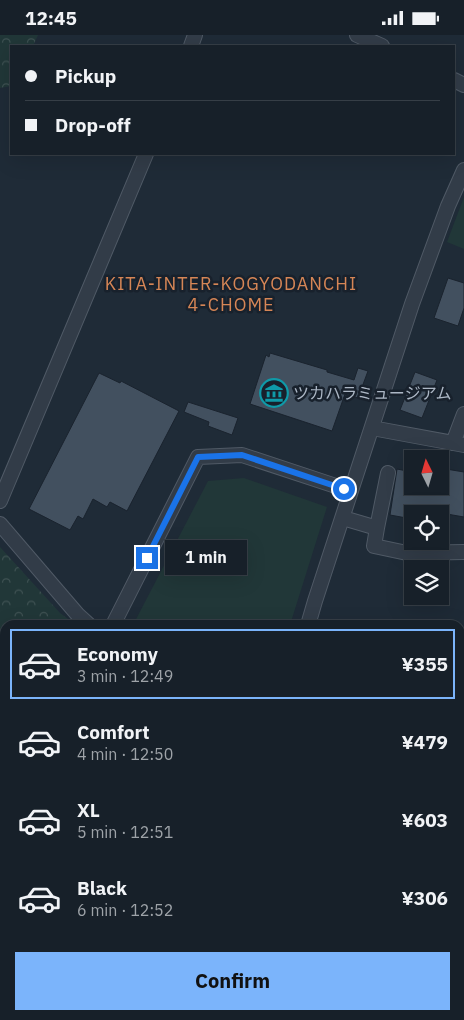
<!DOCTYPE html>
<html lang="en">
<head>
<meta charset="utf-8">
<style>
	:root { --surface:#172029; --page:#242d35; --text:#f1f3f6; --muted:#9ea3a8; --line:#363e46; --accent:#7bb4fb }
	body { margin:0; font-family:"IBM Plex Sans","Noto Sans JP",sans-serif; background:var(--page); color:var(--text); height:100vh; display:flex; flex-direction:column; font-size:19px; white-space:nowrap }
	* { box-sizing:border-box; margin:0 }
	p { font-size:16px; color:var(--muted) }
	.icon { flex:none; width:28px; height:28px; fill:none; stroke:currentColor; stroke-width:2; stroke-linecap:round; stroke-linejoin:round }
	.map { position:relative; flex:1; overflow:hidden }
	.drawer { position:absolute; left:0px; top:585px; width:465px; height:400px; display:flex; flex-direction:column; background:var(--surface); border-radius:15px 15px 0 0; box-shadow:0 5px 20px #0002,0 0 0 1px var(--line) }
	.drawer>* { flex:none }
	.banner { position:absolute; left:10px; top:10px; width:445px; height:110px; border-radius:0px; box-shadow:0 5px 20px #0002,0 0 0 1px var(--line); display:grid; align-content:center; height:110px; padding:0 15px; background:var(--surface) }
	.needle { width:32px; rotate:355deg }
	.fabs { position:absolute; left:404px; top:415px; display:grid; gap:10px }
	.fabs a { display:grid; place-items:center; width:45px; height:45px; border-radius:0px; background:var(--surface); box-shadow:0 5px 20px #0002,0 0 0 1px var(--line); font-size:25px }
	.end { position:absolute; width:22px; height:22px; margin:-11px; border:6px solid #1a73e8; background:#fff; box-shadow:0 0 0 2px #fff }
	.from { border-radius:50% }
	.bubble { position:absolute; height:35px; border-radius:0px; background:var(--surface); box-shadow:0 5px 20px #0002,0 0 0 1px var(--line); font-size:16px; font-weight:700; line-height:35px; text-align:center }
	.banner b { display:flex; align-items:center; gap:18px; height:48px; font-size:19px }
	.banner b+b { border-top:1px solid var(--line) }
	.banner i { width:12px; height:12px; background:var(--text) }
	ul { padding:9px 0 0; list-style:none }
	li { display:flex; align-items:center; gap:15px; height:70px; margin:0 10px 8px; padding:0 5px; border:2px solid transparent; border-radius:0px }
	li div { flex:1 }
	li b { display:block; font-size:19px }
	li em { font-style:normal; font-weight:700 }
	li.selected { border-color:var(--accent) }
	li>.icon { width:45px; height:45px; stroke-width:1.5 }
	.action { display:flex; gap:10px; margin-top:auto; padding:10px 15px }
	.action a { flex:1; height:58px; border-radius:0px; background:var(--accent); color:#111; font-size:20px; font-weight:700; line-height:58px; text-align:center }
	.status { display:flex; justify-content:space-between; align-items:center; height:35px; padding:0 25px; background:var(--surface); direction:ltr }
	.status svg { height:14px; fill:currentColor }
	.map>svg:first-child { display:block }
	.green { fill:#213738 }
	.forest { fill:url(#forest-crowns) }
	.building { fill:#42505f; stroke:#1a232e }
	.lines { fill:none; stroke-linecap:round; stroke-linejoin:round }
	.minor-casing { stroke:#505a66; stroke-width:16 }
	.minor { stroke:#323c48; stroke-width:14 }
	.route { stroke:#1a73e8; stroke-width:6 }
	.labels { text-anchor:middle; dominant-baseline:central; stroke-width:5; stroke-linejoin:round; paint-order:stroke }
	.poi-label { font-size:16px; fill:#acb7c5; stroke:#18212c; text-anchor:start }
	.neighbourhood-label { font-size:18px; letter-spacing:1px; fill:#d68656; stroke:#18212c }
</style>
</head>
<body>
<div class="status"><b>12:45</b><svg viewBox="0 0 49 12"><path d="M0 12V9h3v3zM5 12V6h3v6zM10 12V3h3v9zM15 12V0h3v12zM26 1h20v11H26zM47 4h2v5h-2z"/></svg></div>
<div class="map">
<svg width="464" height="985" viewBox="0 0 464 985">
	<defs>
		<pattern id="forest-crowns" width="20" height="18" patternUnits="userSpaceOnUse" patternTransform="scale(1.25)"><rect width="20" height="18" fill="#213738"/><path d="M2 6a3 3 0 1 1 6 0M12 15a3 3 0 1 1 6 0" fill="none" stroke="#3f5253"/></pattern>
	</defs>
	<rect width="100%" height="100%" fill="#1f2b37"/>
	<path class="green" d="M464,162v52l-17,-7z
		M244,443l83,29 -37,118h-157l75,-144z"/>
	<path class="forest" d="M0,0h38l-5,11h-22v40l-11,2z
		M0,512l60,66 16,12h-71v146l-5,-1z
		M0,911l5,1v68h216v5h-221z"/>
	<path class="building" d="M448,243l16,5v25l-6,18 -24,-8z
		M270,318l57,17v2l27,8 4,-12 10,3 -10,27 -13,-4 -13,37 -82,-27 16,-49 3,2z
		M415,337l22,8 -15,38 -22,-8z
		M99,338l21,10 1,-2 58,30 -52,100 -17,-9 -3,5 -14,-8 -10,20 -5,-3 -8,14 -41,-21z
		M188,367l50,16 -6,17 -24,-9 1,-4 -25,-10z
		M440,433l24,4v45l-46,-8 -1,5h-5v5l-22,-4 7,-46 15,3v14h28z"/>
	<g class="lines">
		<defs>
			<path id="minor" d="M357,0l25,11
				M191,11l4,-11
				M454,45l10,5
				M372,393l92,17
				M453,408l11,-29
				M0,466l146,-347
				M343,483l34,10 -3,18 33,7 57,-1
				M0,489l78,91 11,10
				M377,493l11,-55
				M113,590l85,-168 44,-2 109,36
				M308,590l7,-24 97,-297 36,-98 16,-36
				M460,766h4
				M460,901h4
				M239,985l1,-5
				M297,985v-3"/>
		</defs>
		<use href="#minor" class="minor-casing"/>
		<use href="#minor" class="minor"/>
	</g>
	<g class="lines">
		<path class="route" d="M147,523l51,-101 44,-2 102,34"/>
	</g>
	<defs>
		<symbol id="museum-ring" viewBox="-11 -11 22 22"><circle r="9.5" fill="#18212c" stroke="#0f9aa8" stroke-width="1.5"/><path d="M0-6L6-3V-2H-6V-3ZM-5-1h2V3h-2ZM-1-1h2V3h-2ZM3-1h2V3H3ZM-6 4H6V6H-6Z" fill="#0f9aa8"/></symbol>
	</defs>
	<g fill-rule="evenodd">
		<use href="#museum-ring" x="258" y="342" width="32" height="32"/>
	</g>
	<g class="labels">
		<g class="poi-label">
			<text x="293" y="358">ツカハラミュージアム</text>
		</g>
		<g class="neighbourhood-label">
			<text x="231" y="248">KITA-INTER-KOGYODANCHI<tspan x="231" dy="21">4-CHOME</tspan></text>
		</g>
	</g>
</svg>
<div class="fabs">
<a><svg class="needle" viewBox="-14 -14 28 28"><path d="M0-13l5 13h-10z" fill="#e53935"/><path d="M0 13l5-13h-10z" fill="#9ea3a8"/></svg></a>
<a><svg class="icon" aria-label="locate" viewBox="0 0 24 24"><circle cx="12" cy="12" r="6"/><path d="M12 2v4M12 18v4M2 12h4M18 12h4"/></svg></a>
<a><svg class="icon" aria-label="layers" viewBox="0 0 24 24"><path d="M12 4l9 5-9 5-9-5zM3 14l9 5 9-5"/></svg></a>
</div>
<i class="end from" style="left:344px;top:454px"></i>
<i class="end" style="left:147px;top:523px"></i>
<div class="bubble" style="left:165px;top:505px;width:82px">1 min</div>
<div class="banner">
<b><i class="from"></i>Pickup</b>
<b><i></i>Drop-off</b>
</div>
<section class="drawer">
<ul>
<li class="selected"><svg class="icon" aria-label="car" viewBox="0 0 24 24"><path d="M5 17H2v-5l4-1 3-4h7l3 4 3 1v5h-3M9 17h6M6 11h13"/><circle cx="7" cy="17" r="2"/><circle cx="17" cy="17" r="2"/></svg><div><b>Economy</b><p>3 min · 12:49</p></div><em>¥355</em></li>
<li><svg class="icon" aria-label="car" viewBox="0 0 24 24"><path d="M5 17H2v-5l4-1 3-4h7l3 4 3 1v5h-3M9 17h6M6 11h13"/><circle cx="7" cy="17" r="2"/><circle cx="17" cy="17" r="2"/></svg><div><b>Comfort</b><p>4 min · 12:50</p></div><em>¥479</em></li>
<li><svg class="icon" aria-label="car" viewBox="0 0 24 24"><path d="M5 17H2v-5l4-1 3-4h7l3 4 3 1v5h-3M9 17h6M6 11h13"/><circle cx="7" cy="17" r="2"/><circle cx="17" cy="17" r="2"/></svg><div><b>XL</b><p>5 min · 12:51</p></div><em>¥603</em></li>
<li><svg class="icon" aria-label="car" viewBox="0 0 24 24"><path d="M5 17H2v-5l4-1 3-4h7l3 4 3 1v5h-3M9 17h6M6 11h13"/><circle cx="7" cy="17" r="2"/><circle cx="17" cy="17" r="2"/></svg><div><b>Black</b><p>6 min · 12:52</p></div><em>¥306</em></li>
</ul>
<div class="action"><a>Confirm</a></div>
</section>
</div>
</body>
</html>
